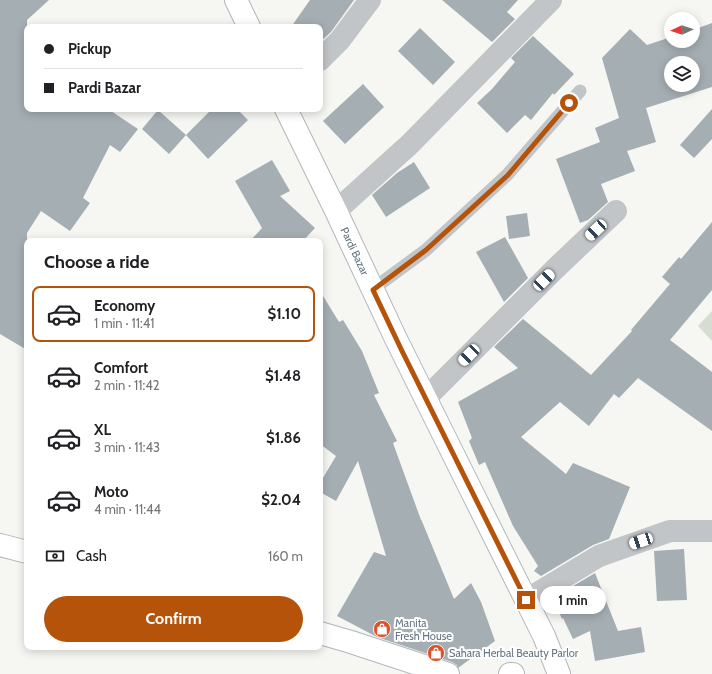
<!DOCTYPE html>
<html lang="en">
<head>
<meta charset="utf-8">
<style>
	:root { --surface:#fff; --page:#f2f2f2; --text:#202124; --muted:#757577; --line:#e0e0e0; --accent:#b45309 }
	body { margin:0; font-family:Cabin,sans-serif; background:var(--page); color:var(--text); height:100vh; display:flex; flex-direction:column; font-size:15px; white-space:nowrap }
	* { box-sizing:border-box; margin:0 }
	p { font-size:13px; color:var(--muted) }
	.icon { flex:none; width:22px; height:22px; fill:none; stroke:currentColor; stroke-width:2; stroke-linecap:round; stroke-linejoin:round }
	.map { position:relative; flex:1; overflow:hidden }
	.panel { position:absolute; left:24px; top:238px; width:299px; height:412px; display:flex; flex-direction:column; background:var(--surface); border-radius:8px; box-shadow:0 2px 10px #0003 }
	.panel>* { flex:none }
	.top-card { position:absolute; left:24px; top:24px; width:299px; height:88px; border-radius:8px; box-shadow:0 2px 10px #0003; display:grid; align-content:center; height:88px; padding:0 20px; background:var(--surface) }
	.needle { width:26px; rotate:267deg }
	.controls { position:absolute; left:664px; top:12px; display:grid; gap:8px }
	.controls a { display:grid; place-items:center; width:36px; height:36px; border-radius:50%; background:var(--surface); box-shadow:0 2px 10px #0003; font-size:20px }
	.end { position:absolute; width:18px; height:18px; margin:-9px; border:5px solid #b45309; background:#fff; box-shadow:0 0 0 2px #fff }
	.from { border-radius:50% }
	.bubble { position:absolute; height:28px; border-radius:14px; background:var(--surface); box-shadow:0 2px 10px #0003; font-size:13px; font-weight:800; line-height:28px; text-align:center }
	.car { position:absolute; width:12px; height:24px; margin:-12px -6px; border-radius:5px; box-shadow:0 0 3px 1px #0007; background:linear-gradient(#fff 24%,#345 0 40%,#fff 0 76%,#345 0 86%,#fff 0) }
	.top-card b { display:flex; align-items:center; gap:14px; height:38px; font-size:15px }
	.top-card b+b { border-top:1px solid var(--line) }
	.top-card i { width:10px; height:10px; background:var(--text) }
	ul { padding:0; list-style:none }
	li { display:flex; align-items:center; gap:12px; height:56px; margin:0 8px 6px; padding:0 12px; border:2px solid transparent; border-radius:8px }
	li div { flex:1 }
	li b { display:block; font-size:15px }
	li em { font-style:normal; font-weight:800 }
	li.selected { border-color:var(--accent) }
	li>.icon { width:36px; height:36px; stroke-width:1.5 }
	h2 { padding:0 20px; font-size:18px; line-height:48px }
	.pay { display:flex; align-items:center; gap:10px; height:44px; padding:0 20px; font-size:15px }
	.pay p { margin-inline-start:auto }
	.action { display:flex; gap:8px; margin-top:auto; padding:8px 20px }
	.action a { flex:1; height:46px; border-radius:24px; background:var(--accent); color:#fff; font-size:16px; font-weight:800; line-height:46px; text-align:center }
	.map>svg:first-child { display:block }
	.green { fill:#d7dcd3 }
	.building { fill:#a5aeb3; fill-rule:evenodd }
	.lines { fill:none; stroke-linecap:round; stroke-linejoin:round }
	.secondary-casing { stroke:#b1b7bb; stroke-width:24 }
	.lane { stroke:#c1c5c8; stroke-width:13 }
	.street { stroke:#c1c5c8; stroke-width:22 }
	.secondary { stroke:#fff; stroke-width:22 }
	.route { stroke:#b45309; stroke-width:5 }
	.labels { text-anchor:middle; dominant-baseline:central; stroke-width:4; stroke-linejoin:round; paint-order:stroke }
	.street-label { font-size:11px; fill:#667682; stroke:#fff }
	.poi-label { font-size:11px; fill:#667682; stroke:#fff; text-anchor:start }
</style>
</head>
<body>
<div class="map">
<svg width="712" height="674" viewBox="0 0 712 674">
	<rect width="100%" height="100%" fill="#f6f6f2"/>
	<path class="green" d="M712,311v30l-14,-15z"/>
	<path class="building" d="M0,0h49l-22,20v89h81l30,20 -18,23 -10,-7 -27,53 7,5 -20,28 -29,-20 -14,22v117l-27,-16z
		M310,0h44l-23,32 -11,10v-15h-29z
		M442,0h76l-11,12 8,7 -23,23z
		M712,23v64l-66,21 10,34 -29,9 8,20 -34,13 7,18 -20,18 -8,3 -24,-64 44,-17 -5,-14 24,-10 -17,-60 28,-29 17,16 24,-8v4h22v-11zM671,63h22v22h-22z
		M420,28l35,34 -22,23 -35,-34z
		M533,36l41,38 -20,21 -1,-2 -22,27 -6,-5 -18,18 -30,-30 15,-14 23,-27 -4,-4z
		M363,84l21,23 -39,37 -22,-23z
		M212,109h25l11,11 -40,39 -22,-24z
		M712,109v30l-18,19 -14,-13z
		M158,110l28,25 -17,19 -27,-25z
		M272,160l18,31 -10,5 35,32 -12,13h-53l12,-13 -27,-47z
		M414,162l16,26 -44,29 -14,-22 25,-22z
		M527,213l3,23 -21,3 -3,-23z
		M712,222v68l-42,50 42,32v59l-74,-53 -19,20 -5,-4 -25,32 -29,-24 -39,35 45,37 7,-11 57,24 -21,52 -16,6 -52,31 -7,-5 4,-5 -25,-40 -28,-64 -6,3 -10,-24 3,-3 -14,-36 60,-34 -24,-21 29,-28 68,56 41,-44 -1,-1 39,-46 -8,-7 17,-20 2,2z
		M505,237l23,41 -24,24 -28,-50z
		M320,291l19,31 4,-2 19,31 17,42 -5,2 23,46 -4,2 28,77v-1l33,80 17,-16 10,19 14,39 -37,27 -1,-3 -5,-3 -75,-25 -40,-21 37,-64 12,4 -28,-95 -22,40 -16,-9v-9l16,-27 -16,-12z
		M684,549l3,51 -30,1 -3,-50z
		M595,573l23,58 23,-4 4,25 -50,9 -5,-30 -17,8 -10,-21 -1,1 -9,-21z"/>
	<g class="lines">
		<defs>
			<g id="secondary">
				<path d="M236,0l13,27"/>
				<path id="s1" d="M286,109l50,102 60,128 76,153 72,144 15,38"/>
				<path d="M0,545l27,7"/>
				<path d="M320,633l31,9 97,32"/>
				<path d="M510,674h3"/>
			</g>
		</defs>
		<use href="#secondary" class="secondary-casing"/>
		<path class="lane" d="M373,289l53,-39 81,-75 73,-84"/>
		<path class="street" d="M320,60l20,-20 30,-40
			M336,211l74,-67 141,-144
			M426,398l129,-129 61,-58
			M526,600l73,-44 71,-25h42"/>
		<use href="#secondary" class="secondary"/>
	</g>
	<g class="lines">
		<path class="route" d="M526,600l-124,-249 -29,-61 53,-40 82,-75 61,-72"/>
	</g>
	<defs>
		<symbol id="shop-disc" viewBox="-11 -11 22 22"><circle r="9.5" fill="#dd532b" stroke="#fff"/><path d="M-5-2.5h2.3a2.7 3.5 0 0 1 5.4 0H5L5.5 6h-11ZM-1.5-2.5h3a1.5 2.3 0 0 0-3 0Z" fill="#fff"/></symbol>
	</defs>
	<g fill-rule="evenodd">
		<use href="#shop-disc" x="372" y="619" width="20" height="20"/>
		<use href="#shop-disc" x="426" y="643" width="20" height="20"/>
	</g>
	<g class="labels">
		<g class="street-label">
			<text stroke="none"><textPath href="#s1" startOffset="158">Pardi Bazar</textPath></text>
		</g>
		<g class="poi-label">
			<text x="395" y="623">Manita<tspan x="395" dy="13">Fresh House</tspan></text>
			<text x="449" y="653">Sahara Herbal Beauty Parlor</text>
		</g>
	</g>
</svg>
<div class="controls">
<a><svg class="needle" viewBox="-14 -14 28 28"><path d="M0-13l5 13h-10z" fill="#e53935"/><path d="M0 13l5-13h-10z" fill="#757577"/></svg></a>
<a><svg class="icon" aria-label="layers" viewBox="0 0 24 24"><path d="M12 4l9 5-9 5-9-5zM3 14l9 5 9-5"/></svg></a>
</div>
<i class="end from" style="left:569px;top:103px"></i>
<i class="end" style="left:526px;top:600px"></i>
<div class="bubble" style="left:540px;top:586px;width:66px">1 min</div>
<i class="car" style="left:596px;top:230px;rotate:227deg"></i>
<i class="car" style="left:544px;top:280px;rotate:45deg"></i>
<i class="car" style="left:469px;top:355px;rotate:225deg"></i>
<i class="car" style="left:641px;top:541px;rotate:251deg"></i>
<div class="top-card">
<b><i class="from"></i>Pickup</b>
<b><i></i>Pardi Bazar</b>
</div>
<section class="panel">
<h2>Choose a ride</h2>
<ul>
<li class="selected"><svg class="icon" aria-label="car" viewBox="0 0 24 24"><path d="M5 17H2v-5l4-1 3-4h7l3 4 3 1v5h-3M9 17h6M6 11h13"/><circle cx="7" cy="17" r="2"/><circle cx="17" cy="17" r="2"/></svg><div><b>Economy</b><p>1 min · 11:41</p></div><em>$1.10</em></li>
<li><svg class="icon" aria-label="car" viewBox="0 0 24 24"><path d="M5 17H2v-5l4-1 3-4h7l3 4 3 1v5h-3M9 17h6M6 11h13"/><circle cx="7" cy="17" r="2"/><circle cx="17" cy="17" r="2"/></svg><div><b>Comfort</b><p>2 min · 11:42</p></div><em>$1.48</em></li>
<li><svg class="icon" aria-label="car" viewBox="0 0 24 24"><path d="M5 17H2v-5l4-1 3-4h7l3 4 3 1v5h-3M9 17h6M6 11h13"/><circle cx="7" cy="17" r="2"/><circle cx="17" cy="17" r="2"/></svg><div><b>XL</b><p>3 min · 11:43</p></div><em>$1.86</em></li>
<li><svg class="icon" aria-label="car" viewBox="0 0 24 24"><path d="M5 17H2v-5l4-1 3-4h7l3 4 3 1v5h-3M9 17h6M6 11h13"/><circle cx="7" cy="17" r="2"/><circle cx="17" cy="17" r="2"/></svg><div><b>Moto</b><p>4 min · 11:44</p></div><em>$2.04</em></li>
</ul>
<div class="pay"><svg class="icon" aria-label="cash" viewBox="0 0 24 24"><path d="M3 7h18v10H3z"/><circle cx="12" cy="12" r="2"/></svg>Cash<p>160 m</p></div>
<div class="action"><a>Confirm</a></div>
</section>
</div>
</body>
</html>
